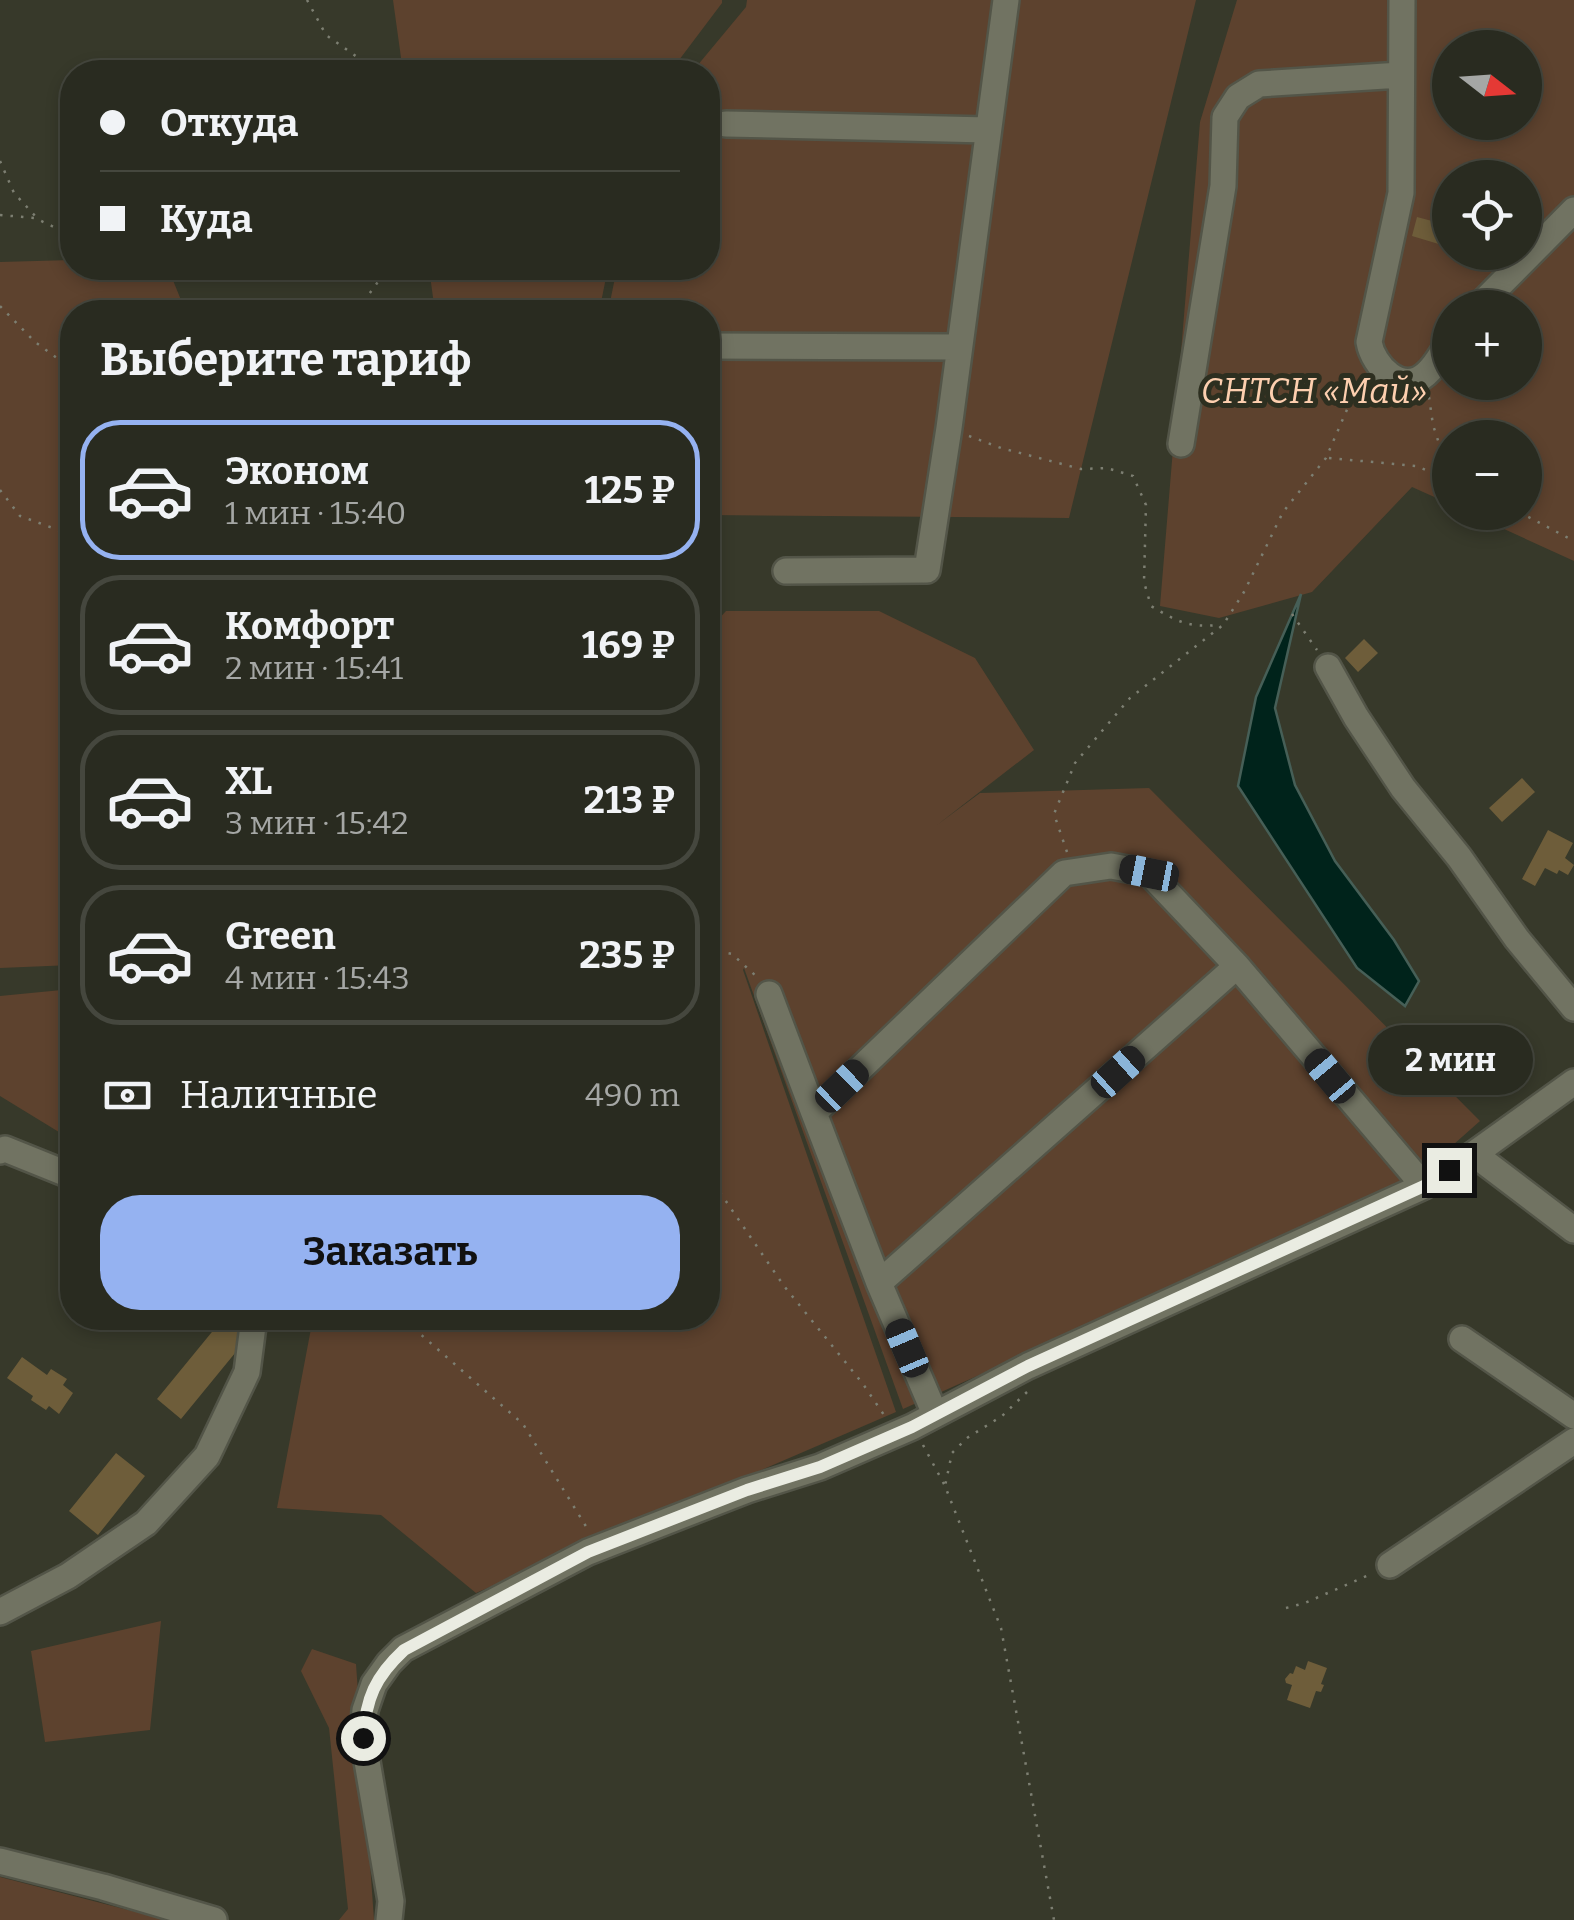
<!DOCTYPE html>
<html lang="ru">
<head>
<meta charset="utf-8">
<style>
	:root { --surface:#292b20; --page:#35372d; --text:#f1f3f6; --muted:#a5a7a5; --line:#45473e; --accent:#95b2f1 }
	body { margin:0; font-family:Bitter,serif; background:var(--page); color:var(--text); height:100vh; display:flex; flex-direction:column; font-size:38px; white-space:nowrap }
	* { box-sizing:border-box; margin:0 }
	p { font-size:32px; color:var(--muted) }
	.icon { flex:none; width:55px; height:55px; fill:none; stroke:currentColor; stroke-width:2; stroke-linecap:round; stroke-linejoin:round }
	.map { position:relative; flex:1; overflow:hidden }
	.details { position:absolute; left:60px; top:300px; width:660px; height:1030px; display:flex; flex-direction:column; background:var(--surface); border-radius:40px; box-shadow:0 5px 15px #0003,0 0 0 2px var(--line) }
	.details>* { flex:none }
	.guide { position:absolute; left:60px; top:60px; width:660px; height:220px; border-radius:40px; box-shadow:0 5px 15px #0003,0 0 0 2px var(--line); display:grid; align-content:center; height:220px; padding:0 40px; background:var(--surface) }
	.needle { width:65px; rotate:107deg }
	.tools { position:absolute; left:1432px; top:30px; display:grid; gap:20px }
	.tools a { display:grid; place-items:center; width:110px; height:110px; border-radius:50%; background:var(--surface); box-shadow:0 5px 15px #0003,0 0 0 2px var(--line); font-size:50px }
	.end { position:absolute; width:45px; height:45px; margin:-22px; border:12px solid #eaece2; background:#111; box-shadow:0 0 0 5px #111 }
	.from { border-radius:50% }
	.bubble { position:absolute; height:70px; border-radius:35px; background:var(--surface); box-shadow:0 5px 15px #0003,0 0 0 2px var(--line); font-size:32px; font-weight:700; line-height:70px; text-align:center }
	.car { position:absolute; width:30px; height:60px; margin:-30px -15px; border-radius:12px; box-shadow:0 0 8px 2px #0007; background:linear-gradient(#222 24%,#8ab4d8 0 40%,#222 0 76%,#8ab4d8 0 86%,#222 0) }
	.guide b { display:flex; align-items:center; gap:35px; height:95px; font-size:38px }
	.guide b+b { border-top:2px solid var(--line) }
	.guide i { width:25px; height:25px; background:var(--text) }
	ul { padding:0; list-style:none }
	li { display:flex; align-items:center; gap:30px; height:140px; margin:0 20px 15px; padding:0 20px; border:5px solid var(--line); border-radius:40px }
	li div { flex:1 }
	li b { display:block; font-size:38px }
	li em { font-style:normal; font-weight:700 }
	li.active { border-color:var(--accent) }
	li>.icon { width:90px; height:90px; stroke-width:1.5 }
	h2 { padding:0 40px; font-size:45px; line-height:120px }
	.pay { display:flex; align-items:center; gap:25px; height:110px; padding:0 40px; font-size:38px }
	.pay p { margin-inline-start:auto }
	.button { display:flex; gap:20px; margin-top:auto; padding:20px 40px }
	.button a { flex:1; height:115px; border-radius:40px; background:var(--accent); color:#111; font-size:40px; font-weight:700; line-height:115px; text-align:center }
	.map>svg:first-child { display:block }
	.green { fill:#5d422e; fill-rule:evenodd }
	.water { fill:#00231b; stroke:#465f57; stroke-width:2.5 }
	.building { fill:#6e5d3a }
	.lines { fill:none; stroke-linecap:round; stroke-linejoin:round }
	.minor-casing { stroke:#535548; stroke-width:30 }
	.path { stroke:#7d7f72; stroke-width:2.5; stroke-dasharray:2.5 8; stroke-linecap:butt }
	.minor { stroke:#717362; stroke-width:25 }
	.route { stroke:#eaece2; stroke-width:12 }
	.labels { text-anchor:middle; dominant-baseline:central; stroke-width:10; stroke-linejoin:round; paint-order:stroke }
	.park-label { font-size:35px; font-style:italic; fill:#fdcfaf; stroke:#2d2f20 }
</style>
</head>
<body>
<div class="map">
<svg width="1574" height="1920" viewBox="0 0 1574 1920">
	<rect width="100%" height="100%" fill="#37392a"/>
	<path class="green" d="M393,0h329v3l-52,69h-267z
		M747,0h449l-127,518 -361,-3v-203h-100l9,-44h91v-196h-16l54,-65z
		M1237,0h337v561l-105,-48 56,-1v-74h-75v66l-38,-17 -100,105 -93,26 -59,-12 40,-484zM1450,48h75v74h-75zM1450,178h75v74h-75zM1450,308h75v74h-75z
		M72,260v8h96l15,37 -1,7h-110v653l-72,3v-706z
		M429,268h179l-9,44h-164z
		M726,611h153l96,47 59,92 -97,75 43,-32 169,-5 331,333 -71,63 -506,225 -159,-441 -1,2 153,442 -420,181 -95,-78 -104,-7 36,-190h395v-687z
		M72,989v151l-72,-44v-100z
		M161,1621l-11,109 -105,12 -14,-91z
		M312,1649l44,15 18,256h-35l9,-11 -19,-181 -28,-57z
		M0,1877l167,43h-167z"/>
	<path class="water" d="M1301,594l-26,114 20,77 40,76 59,79 25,41 -14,25 -48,-38 -119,-182 18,-89z"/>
	<path class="building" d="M1417,217l30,8 -5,20 -30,-9z
		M1364,639l14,14 -20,19 -13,-14z
		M1522,778l13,14 -33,30 -13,-14z
		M1548,830l25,13 -8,15 9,7 -6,10 -9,-5 -2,4 -12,-6 -10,18 -13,-7z
		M227,1318l18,15 -9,11 4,3 -59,72 -24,-20 59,-72 2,2z
		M22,1357l25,18 4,-6 16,10 -4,6 10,8 -14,21 -10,-8 -3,4 -15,-10 2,-4 -26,-18z
		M116,1453l29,23 -47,59 -29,-24z
		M1308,1661l19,7 -6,16 3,1 -3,7 -5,-1 -6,17 -23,-8 5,-15 -6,-2 -1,-4 5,-6 3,1 3,-8 9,4z"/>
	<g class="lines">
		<defs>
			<path id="minor" d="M1402,0l-1,193 -32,149c4,24 33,54 57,32 10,-8 17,-23 24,-33
				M726,124l262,6
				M1477,308l97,-98
				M708,346l251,1
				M1181,444l42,-258 2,-69 13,-20 21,-13 142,-9
				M786,571l141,-1 22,-142 57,-428
				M1328,667l28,50 47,71 56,69 58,82 57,69
				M769,994l45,119
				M0,1151l5,-2 67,27
				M1474,1154l100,-72
				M879,1283l358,-317
				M1462,1339l112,77
				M935,1414l-56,-131 -65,-170 250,-240 47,-7 38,7 88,93 187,220
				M1390,1565l184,-124
				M0,1612l68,-36 78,-53 61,-67 40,-84 7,-54
				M0,1861l103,26 111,33
				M389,1920l2,-19 -28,-163 2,-28 9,-26 15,-21 14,-14 185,-97 159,-62 73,-23 92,-40 116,-61 396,-180 50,-32 100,76"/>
		</defs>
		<use href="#minor" class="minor-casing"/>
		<path class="path" d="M307,0l19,35 41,29 7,8
			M0,161l14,32 23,25
			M0,215l35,3 23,11h14
			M0,306l35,36 37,27
			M363,312l1,-11 24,-33
			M1429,397l4,28 14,43 3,3
			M969,436l32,12 80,21 26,-1 26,8 13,29 -2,77 7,24c25,15 38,22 67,19
			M1329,458l87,8 34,14
			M0,490l20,26 52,19
			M1519,512l55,29
			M1292,614l25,36
			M1067,852l-13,-38 21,-51 55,-65 93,-73 21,-33 39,-80 43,-54 36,-83
			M708,949l24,5 25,23
			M708,1175l76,111 79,98 21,31
			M363,1318l47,7 113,99 64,104
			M1027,1392l-25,24 -35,22 -15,15 -7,33 56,142 53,292
			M923,1445l22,41
			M1286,1608l19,-5 66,-29"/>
		<use href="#minor" class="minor"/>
	</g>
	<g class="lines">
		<path class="route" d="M363,1738c3,-40 12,-61 41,-88l184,-98 159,-62 73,-23 92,-40 116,-61 396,-180 25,-16"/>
	</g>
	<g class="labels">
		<g class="park-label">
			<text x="1314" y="391">СНТСН «Май»</text>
		</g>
	</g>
</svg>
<div class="tools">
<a><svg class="needle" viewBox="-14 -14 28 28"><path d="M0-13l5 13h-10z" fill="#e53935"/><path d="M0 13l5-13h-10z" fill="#a5a7a5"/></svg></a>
<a><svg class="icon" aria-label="locate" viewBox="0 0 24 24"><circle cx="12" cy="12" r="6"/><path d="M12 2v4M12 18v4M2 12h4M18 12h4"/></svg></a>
<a>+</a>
<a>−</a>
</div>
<i class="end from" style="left:363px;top:1738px"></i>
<i class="end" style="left:1449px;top:1170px"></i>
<div class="bubble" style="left:1368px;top:1025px;width:165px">2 мин</div>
<i class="car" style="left:1149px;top:873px;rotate:281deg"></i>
<i class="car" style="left:1118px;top:1072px;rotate:48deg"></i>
<i class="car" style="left:1330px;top:1076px;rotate:320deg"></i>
<i class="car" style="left:842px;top:1086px;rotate:46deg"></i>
<i class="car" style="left:907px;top:1348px;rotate:337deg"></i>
<div class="guide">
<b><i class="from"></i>Откуда</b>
<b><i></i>Куда</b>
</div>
<section class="details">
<h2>Выберите тариф</h2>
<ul>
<li class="active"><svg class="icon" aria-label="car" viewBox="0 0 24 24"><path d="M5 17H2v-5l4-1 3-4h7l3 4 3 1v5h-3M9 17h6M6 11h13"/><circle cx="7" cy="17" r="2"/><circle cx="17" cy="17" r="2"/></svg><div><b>Эконом</b><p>1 мин · 15:40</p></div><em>125 ₽</em></li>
<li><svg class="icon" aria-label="car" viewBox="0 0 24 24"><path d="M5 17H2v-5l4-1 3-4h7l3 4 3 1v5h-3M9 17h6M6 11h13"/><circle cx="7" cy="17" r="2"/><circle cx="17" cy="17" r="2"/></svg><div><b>Комфорт</b><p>2 мин · 15:41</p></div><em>169 ₽</em></li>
<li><svg class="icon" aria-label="car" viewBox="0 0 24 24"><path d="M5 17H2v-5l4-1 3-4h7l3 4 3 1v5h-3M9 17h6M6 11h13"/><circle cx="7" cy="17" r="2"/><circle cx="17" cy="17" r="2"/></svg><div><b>XL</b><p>3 мин · 15:42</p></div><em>213 ₽</em></li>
<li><svg class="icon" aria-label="car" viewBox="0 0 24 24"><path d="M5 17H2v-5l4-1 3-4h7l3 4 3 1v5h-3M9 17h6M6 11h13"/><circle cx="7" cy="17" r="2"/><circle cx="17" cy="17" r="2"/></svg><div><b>Green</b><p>4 мин · 15:43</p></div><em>235 ₽</em></li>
</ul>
<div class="pay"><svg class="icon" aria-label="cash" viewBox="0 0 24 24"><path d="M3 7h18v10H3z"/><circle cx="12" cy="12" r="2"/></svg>Наличные<p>490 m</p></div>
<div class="button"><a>Заказать</a></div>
</section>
</div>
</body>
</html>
